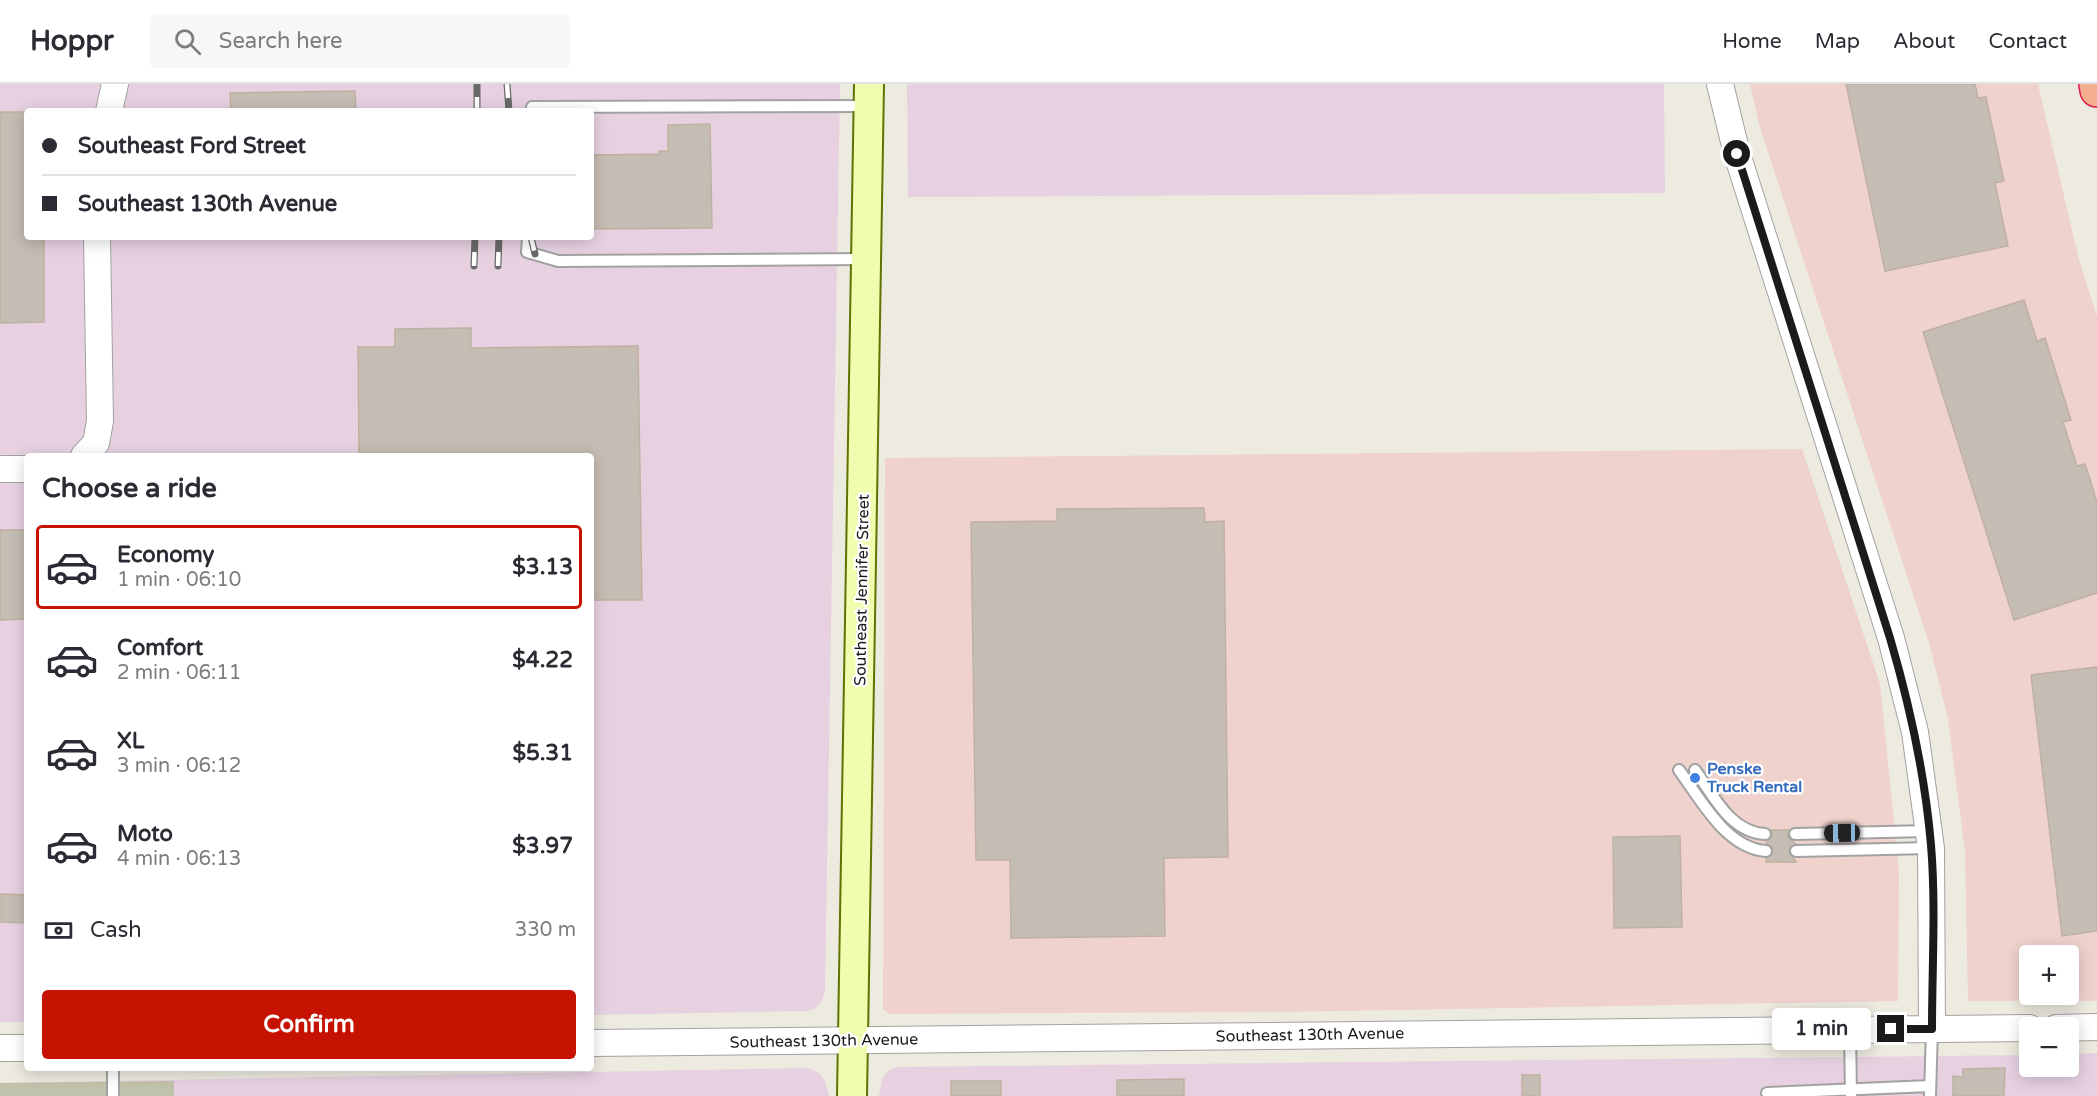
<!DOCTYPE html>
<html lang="en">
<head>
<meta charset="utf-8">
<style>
	:root { --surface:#fff; --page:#f7f7f7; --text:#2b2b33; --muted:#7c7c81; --line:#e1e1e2; --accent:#c61200 }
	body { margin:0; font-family:"Varela Round",sans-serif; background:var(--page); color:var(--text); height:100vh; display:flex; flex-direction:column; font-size:22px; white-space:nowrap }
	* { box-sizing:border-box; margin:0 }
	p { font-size:20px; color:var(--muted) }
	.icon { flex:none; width:33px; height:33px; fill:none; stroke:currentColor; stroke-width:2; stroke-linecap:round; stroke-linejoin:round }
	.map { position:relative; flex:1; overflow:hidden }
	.panel { position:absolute; left:24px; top:369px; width:570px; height:618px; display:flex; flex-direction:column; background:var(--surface); border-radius:6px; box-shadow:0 3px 15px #0003 }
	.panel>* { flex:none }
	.hud { position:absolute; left:24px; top:24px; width:570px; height:132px; border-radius:6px; box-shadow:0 3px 15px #0003; display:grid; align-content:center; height:132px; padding:0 18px; background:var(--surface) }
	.tools { position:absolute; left:2019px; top:861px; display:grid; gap:12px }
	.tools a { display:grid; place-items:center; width:60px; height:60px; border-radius:6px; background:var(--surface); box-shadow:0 3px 15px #0003; font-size:30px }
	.end { position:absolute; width:27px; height:27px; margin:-14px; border:8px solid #1b1b1b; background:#fff; box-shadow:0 0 0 3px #fff }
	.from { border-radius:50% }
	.bubble { position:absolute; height:42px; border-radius:6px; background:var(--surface); box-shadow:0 3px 15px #0003; font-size:20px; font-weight:700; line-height:42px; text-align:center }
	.car { position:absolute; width:18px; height:36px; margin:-18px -9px; border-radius:8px; box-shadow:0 0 4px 2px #0007; background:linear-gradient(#222 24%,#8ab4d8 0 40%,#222 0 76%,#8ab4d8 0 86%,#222 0) }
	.hud b { display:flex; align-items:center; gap:21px; height:57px; font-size:22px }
	.hud b+b { border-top:2px solid var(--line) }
	.hud i { width:15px; height:15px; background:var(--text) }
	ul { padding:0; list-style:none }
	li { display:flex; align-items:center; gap:18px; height:84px; margin:0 12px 9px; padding:0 6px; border:3px solid transparent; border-radius:6px }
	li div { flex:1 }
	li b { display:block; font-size:22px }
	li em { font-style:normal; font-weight:700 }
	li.current { border-color:var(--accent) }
	li>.icon { width:54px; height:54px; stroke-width:1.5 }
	h2 { padding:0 18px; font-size:27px; line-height:72px }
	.pay { display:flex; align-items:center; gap:15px; height:66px; padding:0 18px; font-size:22px }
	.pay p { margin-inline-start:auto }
	.button { display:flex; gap:12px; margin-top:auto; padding:12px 18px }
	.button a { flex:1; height:69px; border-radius:6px; background:var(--accent); color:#fff; font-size:24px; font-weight:700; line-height:69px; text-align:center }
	header { display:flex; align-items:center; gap:36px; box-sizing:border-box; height:84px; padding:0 30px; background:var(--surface); border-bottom:2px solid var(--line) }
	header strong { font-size:28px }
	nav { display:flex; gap:33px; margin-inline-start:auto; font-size:21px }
	.search { width:420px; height:54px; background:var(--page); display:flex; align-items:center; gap:15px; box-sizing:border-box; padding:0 21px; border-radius:6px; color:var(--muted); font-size:22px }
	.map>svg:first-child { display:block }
	.commercial { fill:#f0d2cd; fill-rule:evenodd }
	.industrial { fill:#e7d1e1; fill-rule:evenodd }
	.construction { fill:#c0c2ab }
	.building { fill:#c5bcb3; stroke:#bfb1a1; stroke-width:1.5 }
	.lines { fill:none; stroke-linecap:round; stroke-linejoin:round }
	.service-casing { stroke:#a2a2a2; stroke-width:14 }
	.tertiary-casing { stroke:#a2a2a2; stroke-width:28 }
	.secondary-casing { stroke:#5d7400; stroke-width:32 }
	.trunk-casing { stroke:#dc1b4c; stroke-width:36 }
	.service { stroke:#fff; stroke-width:10 }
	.tertiary { stroke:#fff; stroke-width:26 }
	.secondary { stroke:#f1fcaf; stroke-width:28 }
	.trunk { stroke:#f4ae90; stroke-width:33 }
	.rail-casing { stroke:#696969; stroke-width:7 }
	.rail { stroke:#fff; stroke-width:4.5; stroke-dasharray:14; stroke-linecap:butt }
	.route { stroke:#1b1b1b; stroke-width:8 }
	.shop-dot { fill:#3f7fe0; stroke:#fff; stroke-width:2 }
	.labels { text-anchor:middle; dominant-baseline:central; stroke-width:4.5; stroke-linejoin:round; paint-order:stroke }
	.street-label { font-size:16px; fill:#1b1b1b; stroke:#fff }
	.shop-label { font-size:16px; font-weight:bold; fill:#366cbe; stroke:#fff; text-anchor:start }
</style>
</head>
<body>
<header>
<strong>Hoppr</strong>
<div class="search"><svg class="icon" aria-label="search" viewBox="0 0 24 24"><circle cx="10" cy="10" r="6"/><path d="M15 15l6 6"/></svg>Search here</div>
<nav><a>Home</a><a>Map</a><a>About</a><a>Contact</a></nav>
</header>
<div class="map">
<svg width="2097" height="1012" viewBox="0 0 2097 1012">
	<rect width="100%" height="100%" fill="#edeae0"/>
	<path class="commercial" d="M1750,0h288l40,172 19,61v684h-129l-3,-149 -17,-133 -19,-76 -169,-515zM2030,872h38v38h-38z
		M1802,365l78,235 19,188 -1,129 -616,11 -392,2 -7,-5 2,-551z"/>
	<path class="industrial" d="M0,0h840l-15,906 -3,11 -6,7 -8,3 -217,4v-559h-564v566h-27zM27,27h564v126h-564z
		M907,0h757l1,109 -757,4z
		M2097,969v43h-1218l3,-17 6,-8 8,-4 1133,-12 1,11h38l1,-12z
		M808,984l10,4 7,9 4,15h-829v-13z"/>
	<path class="construction" d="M174,997v15h-174v-13z"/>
	<path class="building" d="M1846,0h129l3,14 8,-1 18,84 -9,2 13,63 -123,25z
		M355,7l1,20h-125l-1,-18z
		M0,28h27v125h17v85l-44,1z
		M710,40l2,104 -121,1v-74l68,-1v-3h9v-26z
		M2024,216l13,41 8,-3 26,82 -8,2 14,44 8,-2 12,38v91l-83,27 -91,-288z
		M471,244v20l167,-2 4,254h-51v-144h-232l-1,-109h37v-18z
		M1204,424l1,14 19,-1 4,336 -64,1 1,78 -154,2 -1,-78h-34l-5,-338 86,-1v-12z
		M0,446h27v89l-27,1z
		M2097,583v264l-35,5 -31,-261z
		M1771,746h18l-1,7 8,7 -6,3 -1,5 7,10h-30v-4l7,-6 -2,-6 -5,-3 6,-7z
		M1680,752l2,91 -68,1 -1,-91z
		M1,810l26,1v28l-26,-1z
		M2005,984l-1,28h-51v-20l10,1v-8z
		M1522,991h18v21h-18z
		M1184,995v17h-67v-16z
		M951,997h50v15h-50z"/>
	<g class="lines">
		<defs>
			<path id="service" d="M532,27v-4l335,-1
				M528,153l-1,15 31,9 308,-2
				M1679,686c22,30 47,78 87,81
				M1695,686c19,26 35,62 70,64
				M1795,750l134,-3
				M1796,767l135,-3
				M1850,946l1,66
				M1767,1009l163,-7
				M113,1012v-28
				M1930,1012l2,-67"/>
			<path id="tertiary" d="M1720,0l17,70 154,484 24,94 16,116 1,181
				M109,27l6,-27
				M84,372l12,-13 4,-22 -3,-184
				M0,385h27
				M2056,944l41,-1
				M591,959l1439,-15
				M0,964h27"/>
			<path id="secondary" d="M852,1012l17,-1012"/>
			<path id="trunk" d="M2096,0l1,6"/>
		</defs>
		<use href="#service" class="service-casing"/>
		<use href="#tertiary" class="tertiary-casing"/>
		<use href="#secondary" class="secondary-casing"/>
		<use href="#trunk" class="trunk-casing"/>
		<use href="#service" class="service"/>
		<use href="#tertiary" class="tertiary"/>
		<use href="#secondary" class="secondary"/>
		<use href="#trunk" class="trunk"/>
		<defs>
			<path id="rail" d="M507,0l2,27
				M477,27v-27
				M531,153l4,17
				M474,182l1,-29
				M498,182l1,-29"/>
		</defs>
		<use href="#rail" class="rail-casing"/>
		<use href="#rail" class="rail"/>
	</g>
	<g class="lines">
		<path class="route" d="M1737,70l153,484c20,68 35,137 41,207 5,60 1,123 1,184h-41"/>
	</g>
	<circle class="shop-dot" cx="1695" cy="694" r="6"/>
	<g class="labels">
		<g class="street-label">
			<text transform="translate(862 506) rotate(-89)">Southeast Jennifer Street</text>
			<text transform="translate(1310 951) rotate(-1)">Southeast 130th Avenue</text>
			<text transform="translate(824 957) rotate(-1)">Southeast 130th Avenue</text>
		</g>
		<g class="shop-label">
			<text x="1707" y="685">Penske<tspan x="1707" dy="18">Truck Rental</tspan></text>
		</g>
	</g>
</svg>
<div class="tools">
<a>+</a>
<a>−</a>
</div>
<i class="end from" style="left:1737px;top:70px"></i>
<i class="end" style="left:1891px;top:945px"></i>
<div class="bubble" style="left:1772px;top:924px;width:99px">1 min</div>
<i class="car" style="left:1842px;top:749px;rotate:269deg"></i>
<div class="hud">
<b><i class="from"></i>Southeast Ford Street</b>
<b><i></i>Southeast 130th Avenue</b>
</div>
<section class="panel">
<h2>Choose a ride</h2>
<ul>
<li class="current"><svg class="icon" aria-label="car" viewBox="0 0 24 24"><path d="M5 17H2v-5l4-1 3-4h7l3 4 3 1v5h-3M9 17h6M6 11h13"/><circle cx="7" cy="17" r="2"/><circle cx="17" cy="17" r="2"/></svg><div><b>Economy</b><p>1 min · 06:10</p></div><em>$3.13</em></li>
<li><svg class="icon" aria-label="car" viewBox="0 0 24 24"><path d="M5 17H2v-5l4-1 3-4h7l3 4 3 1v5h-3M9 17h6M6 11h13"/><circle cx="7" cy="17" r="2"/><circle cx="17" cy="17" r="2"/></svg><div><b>Comfort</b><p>2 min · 06:11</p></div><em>$4.22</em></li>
<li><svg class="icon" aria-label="car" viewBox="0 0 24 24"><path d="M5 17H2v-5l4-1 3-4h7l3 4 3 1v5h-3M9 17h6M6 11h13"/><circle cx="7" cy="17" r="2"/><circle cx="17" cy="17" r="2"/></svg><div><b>XL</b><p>3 min · 06:12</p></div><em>$5.31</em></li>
<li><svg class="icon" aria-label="car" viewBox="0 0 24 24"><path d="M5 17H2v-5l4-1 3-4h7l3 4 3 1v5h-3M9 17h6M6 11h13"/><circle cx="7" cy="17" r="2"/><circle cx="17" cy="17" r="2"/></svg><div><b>Moto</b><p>4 min · 06:13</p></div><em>$3.97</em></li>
</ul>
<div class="pay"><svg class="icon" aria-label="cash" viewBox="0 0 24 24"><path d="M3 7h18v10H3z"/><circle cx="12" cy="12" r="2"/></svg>Cash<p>330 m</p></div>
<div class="button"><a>Confirm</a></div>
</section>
</div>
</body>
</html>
